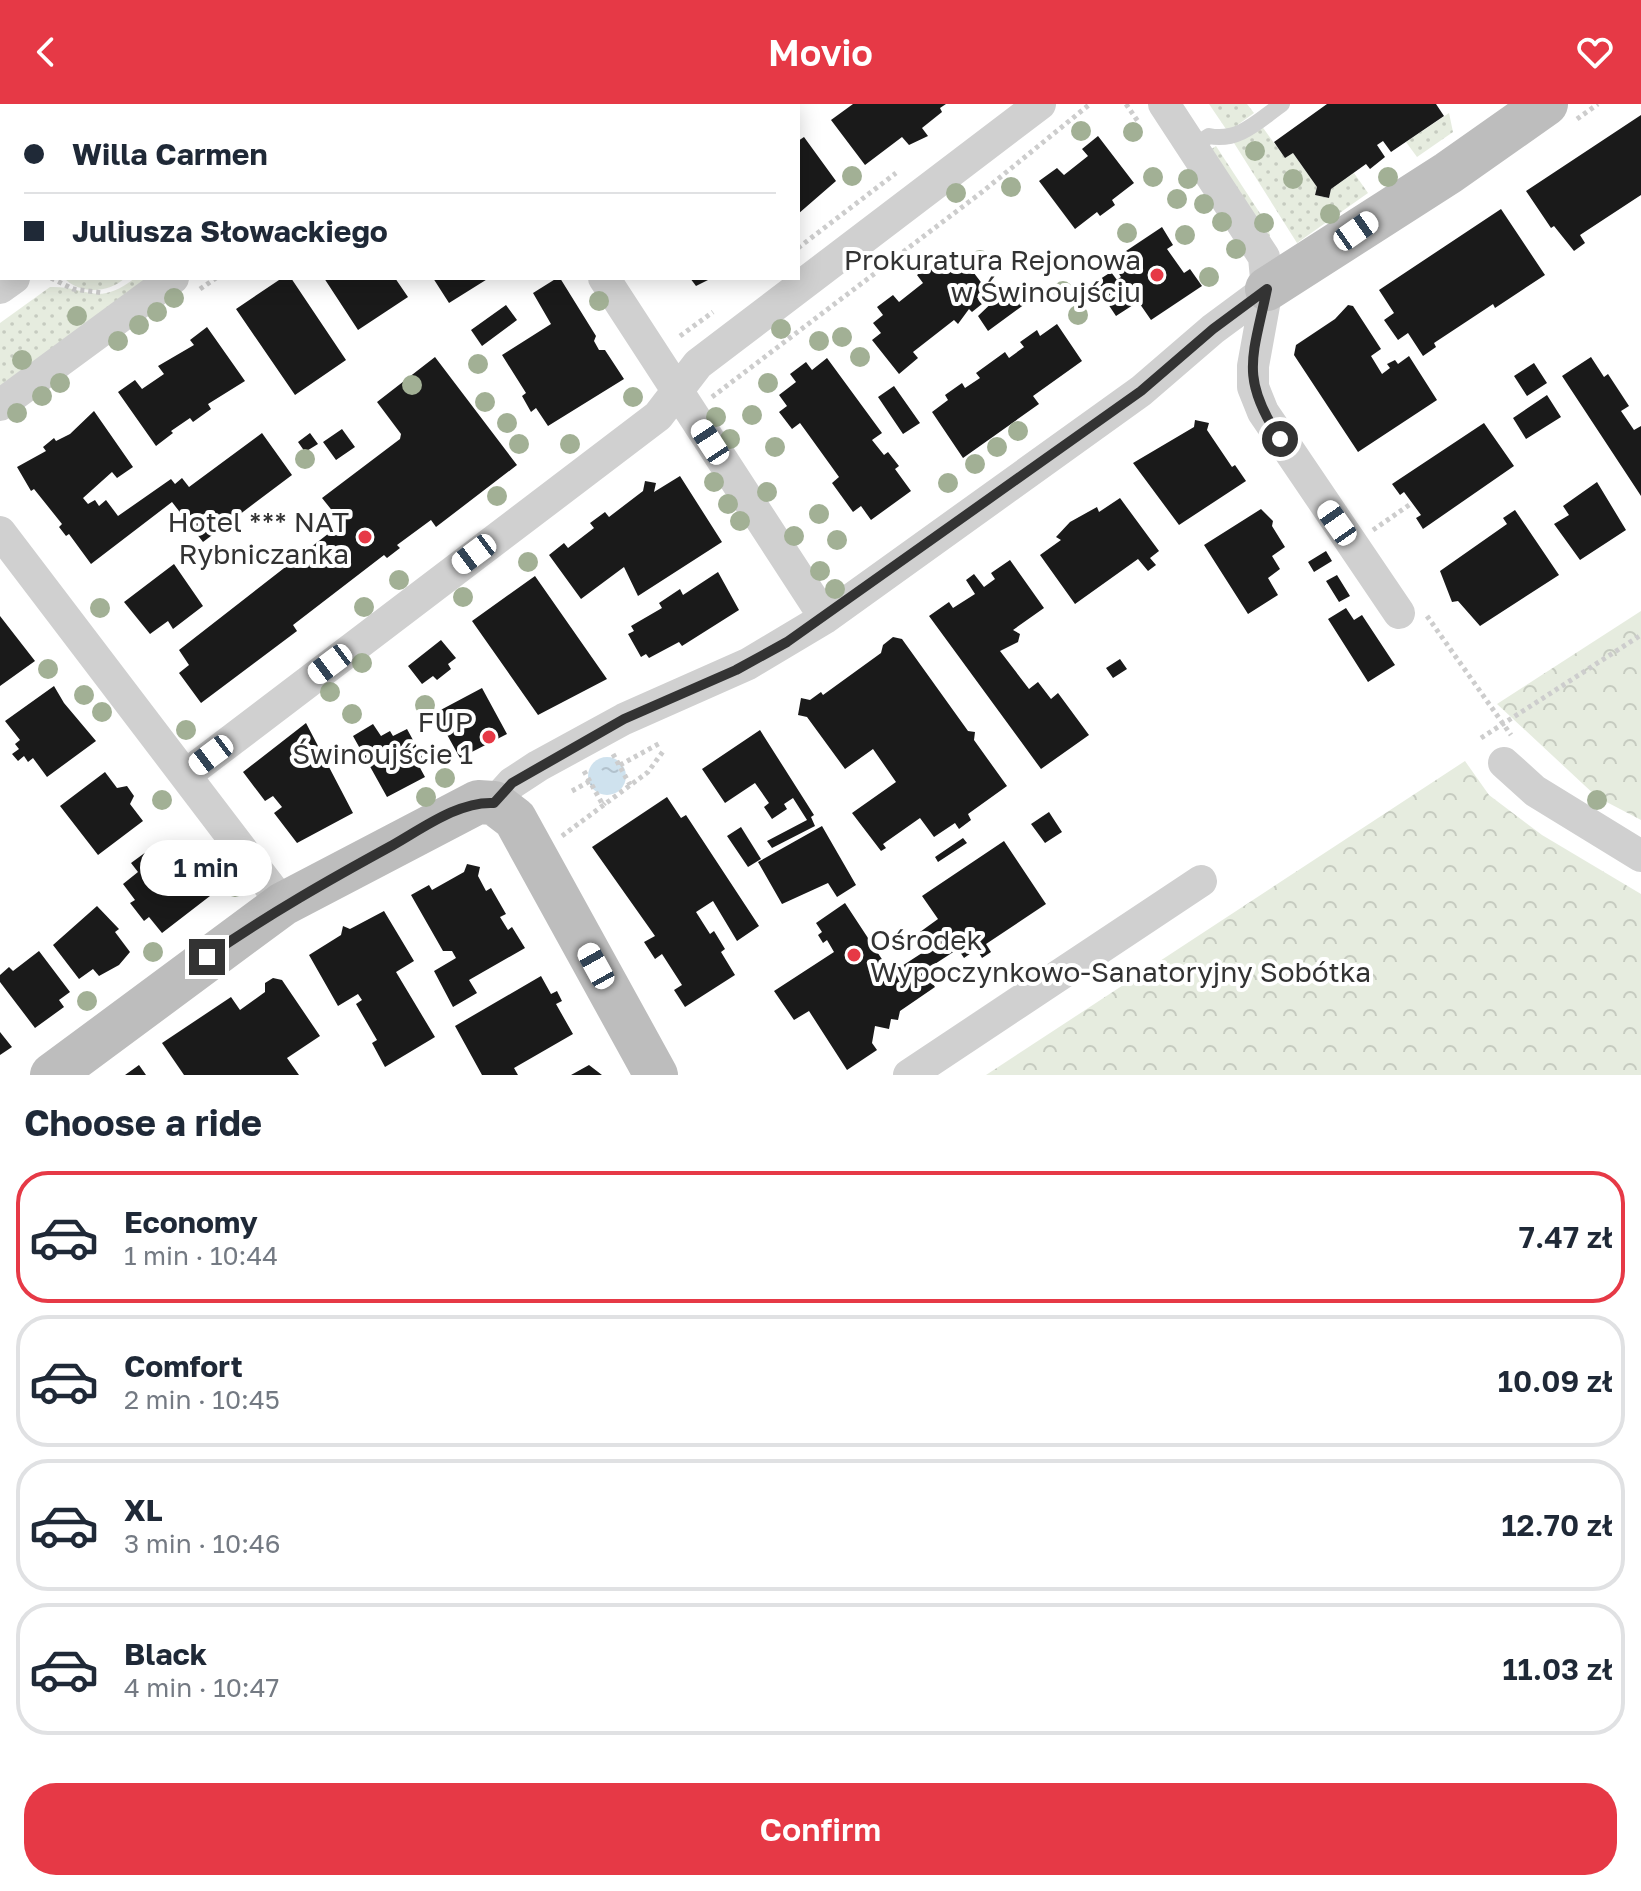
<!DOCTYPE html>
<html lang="en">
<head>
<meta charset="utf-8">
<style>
	:root { --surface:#fff; --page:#f6f6f7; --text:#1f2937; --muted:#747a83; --line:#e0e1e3; --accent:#e63946 }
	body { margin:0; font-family:"Golos Text",sans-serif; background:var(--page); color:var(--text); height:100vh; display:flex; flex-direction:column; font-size:30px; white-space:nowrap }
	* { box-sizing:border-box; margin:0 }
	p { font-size:26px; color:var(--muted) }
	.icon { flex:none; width:44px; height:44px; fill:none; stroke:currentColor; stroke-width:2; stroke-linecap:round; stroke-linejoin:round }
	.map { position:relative; height:971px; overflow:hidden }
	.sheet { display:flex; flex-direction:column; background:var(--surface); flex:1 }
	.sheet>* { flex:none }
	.banner { position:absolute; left:0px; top:0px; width:800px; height:176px; box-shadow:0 4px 20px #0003; display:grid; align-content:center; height:176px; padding:0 24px; background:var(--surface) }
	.end { position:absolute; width:36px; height:36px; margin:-18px; border:10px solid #333; background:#fff; box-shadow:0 0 0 4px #fff }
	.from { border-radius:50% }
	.bubble { position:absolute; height:56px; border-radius:28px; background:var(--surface); box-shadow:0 4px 20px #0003; font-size:26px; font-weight:600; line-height:56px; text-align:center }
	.car { position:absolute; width:24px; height:48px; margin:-24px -12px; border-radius:10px; box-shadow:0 0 6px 2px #0007; background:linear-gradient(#fff 24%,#345 0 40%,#fff 0 76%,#345 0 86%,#fff 0) }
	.banner b { display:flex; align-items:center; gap:28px; height:76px; font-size:30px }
	.banner b+b { border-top:2px solid var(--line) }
	.banner i { width:20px; height:20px; background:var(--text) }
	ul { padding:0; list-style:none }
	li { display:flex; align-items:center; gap:24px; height:132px; margin:0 16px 12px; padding:0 8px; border:4px solid var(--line); border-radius:32px }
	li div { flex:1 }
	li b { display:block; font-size:30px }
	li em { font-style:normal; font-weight:600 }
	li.active { border-color:var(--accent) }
	li>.icon { width:72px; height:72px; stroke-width:1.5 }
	h2 { padding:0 24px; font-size:36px; line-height:96px }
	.cta { display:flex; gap:16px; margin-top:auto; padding:16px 24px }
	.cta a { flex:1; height:92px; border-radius:32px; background:var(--accent); color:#fff; font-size:32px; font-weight:600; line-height:92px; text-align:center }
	header { display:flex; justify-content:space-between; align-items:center; height:104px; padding:0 24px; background:var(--accent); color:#fff; font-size:36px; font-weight:600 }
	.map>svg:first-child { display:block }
	.grass { fill:url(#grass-dots) }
	.forest { fill:url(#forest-crowns) }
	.water { fill:url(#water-ripples) }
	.building { fill:#1a1a1a }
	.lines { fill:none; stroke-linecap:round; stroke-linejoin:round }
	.path { stroke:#cdcdcd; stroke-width:5; stroke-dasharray:4 4; stroke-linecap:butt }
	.lane { stroke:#d0d0d0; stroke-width:16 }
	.street { stroke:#d0d0d0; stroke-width:32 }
	.secondary { stroke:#bdbdbd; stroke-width:44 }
	.tree { fill:#a2b095 }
	.route { stroke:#333; stroke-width:10 }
	.poi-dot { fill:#e63946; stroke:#fff; stroke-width:3 }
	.labels { text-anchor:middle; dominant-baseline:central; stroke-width:8; stroke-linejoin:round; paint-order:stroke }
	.poi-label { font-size:28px; fill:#333; stroke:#fff; text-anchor:end }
</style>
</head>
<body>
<header><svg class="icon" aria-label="back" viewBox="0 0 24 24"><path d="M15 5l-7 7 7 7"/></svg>Movio<svg class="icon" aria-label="heart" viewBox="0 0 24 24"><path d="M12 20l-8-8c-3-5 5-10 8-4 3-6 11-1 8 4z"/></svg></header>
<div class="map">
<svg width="1641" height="971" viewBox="0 0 1641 971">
	<defs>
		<pattern id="grass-dots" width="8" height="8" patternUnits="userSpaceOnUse" patternTransform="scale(2)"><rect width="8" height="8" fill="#e6ecdf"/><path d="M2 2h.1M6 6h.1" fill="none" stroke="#c6cbc0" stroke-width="1.8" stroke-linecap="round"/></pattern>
		<pattern id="forest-crowns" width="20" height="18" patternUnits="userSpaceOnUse" patternTransform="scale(2)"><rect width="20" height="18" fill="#e6ecdf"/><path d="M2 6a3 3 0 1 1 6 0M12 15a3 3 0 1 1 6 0" fill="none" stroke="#c6cbc0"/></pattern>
		<pattern id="water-ripples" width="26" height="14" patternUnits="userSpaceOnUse" patternTransform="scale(2)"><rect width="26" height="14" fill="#cfe2ee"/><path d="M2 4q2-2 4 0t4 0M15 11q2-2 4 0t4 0" fill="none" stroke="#b2c2cd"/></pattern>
	</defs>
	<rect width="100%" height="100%" fill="#fff"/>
	<path class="grass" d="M1209,0h38l7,9 -26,19z
		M1449,9l4,19 -36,25 -11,-15z
		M1261,21l24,33 8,-5 24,34 -2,8 14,3 2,-9 23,-16 14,20 -71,50 -63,-100z
		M1216,42l51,78 3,11 -3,7 -60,-90z
		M64,174h61c-17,16 -46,16 -61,0z
		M135,174h14l-149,108v-63l50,-36c39,-1 46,21 85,-9z"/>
	<path class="forest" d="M0,0h211l-209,2 -2,148z
		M1641,507v209l-44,-23 -100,-93z
		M1465,657l24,34 53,40 99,59v181h-655z"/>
	<path class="water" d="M588 672a19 19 0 1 1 38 0a19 19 0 1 1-38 0Z"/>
	<path class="building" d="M853,0h93l-6,4 2,4 -20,16 6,8 -19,9 -7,-8 -37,28 -34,-45z
		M1327,0h109l8,12 -53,36 -8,-11 -6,4 8,12 -15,12 -4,-5 -35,25 -2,9 -14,-3 2,-8 -24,-34 -8,5 -11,-16z
		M1641,11v80l-61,40 5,8 -11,8 -20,-25 -3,2 -25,-37z
		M1098,32l36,47 -22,17 3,5 -15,11 -3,-4 -22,17 -36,-48 18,-13 7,7 24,-19 -6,-7z
		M804,33l32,44 -38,33v-73z
		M1501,105l44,66 -50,33 -2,-4 -9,6 -50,33 2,4 -13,9 -15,-23 -10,7 -14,-20 10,-7 -15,-23z
		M1162,123l11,18 -6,4 17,24 6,-4 12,17 -51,34 -18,-26 -5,3 5,8 -17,11 -22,-33 17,-11 6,8 4,-3 -10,-16z
		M949,159l8,9 10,-8 20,26 -10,7 5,7 -10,8 -3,-3 -11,15 -4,-4 -41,32 5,6 -19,16 -27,-34 9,-7 -8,-10 10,-8 -6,-8 16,-12 6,7 24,-19 -6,-8 15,-11 6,7z
		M282,174h9l55,82 -51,35 -59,-86z
		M324,174h71l13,19 -50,33z
		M433,174h56l-40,25z
		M557,174h3l36,58 -2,5 5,9h6l19,29 -76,47 -12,-18 -5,4 -9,-16 4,-3 -24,-38 49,-31 -18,-31z
		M690,174h22l-16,8z
		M1014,185l11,15 -37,27 -10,-15 23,-22 2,3z
		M506,201l11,15 -35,26 -11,-16z
		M1348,201l5,1 28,43 -10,7 11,18 8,-6 -3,-4 8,-4 3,4 11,-8 28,44 -79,52 -64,-97 2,-10 39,-26z
		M1057,220l25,37 -49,35 6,8 -76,54 -31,-46 16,-12 -3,-5 17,-12 3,5 15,-10 -4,-5 29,-21 4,6 15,-11 -4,-5 17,-12 3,6z
		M207,223l38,54 -37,23 3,5 -18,13 -3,-4 -19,13 2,2 -17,13 -38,-54 17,-12 7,9 22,-15 -6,-8 36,-21 -4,-5z
		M435,253l82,108 -81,62 -5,-7 -34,25 3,3 -13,10 -3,-3 -91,70 4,6 -96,72 -22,-30 10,-8 -10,-15 163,-127 -20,-25 78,-59 1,-5 -24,-32z
		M1591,253l13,20 4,-3 21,32 -8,5 13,19 7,-4v70l-79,-120z
		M827,254l55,75 -10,7 12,15 4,-3 11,14 -4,3 16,22 -40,29 -10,-14 -8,6 -21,-29 7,-6 -31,-43 -8,-11 -8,6 -13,-17 8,-6 -8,-11 17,-13 -6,-8 16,-12 6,8z
		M1534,259l13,20 -20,13 -13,-20z
		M894,282l26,37 -17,11 -25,-37z
		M1547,291l14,22 -35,22 -13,-21z
		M94,307l39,56 -16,11 -5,-6 -29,26 5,6 7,-4 4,6 7,-6 12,16 53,-37 4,5 7,-6 7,9 73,-54 30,42 -89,67 -31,-40 -81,62 -22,-30 -3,2 -7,-9 3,-3 -28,-35 -3,2 -14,-24 29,-16 -3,-4 11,-9 2,3 14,-7z
		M1195,316l14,3 -2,7 25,37 3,-2 11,16 -67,44 -46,-62 61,-36z
		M1484,319l30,43 -91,63 -7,-11 5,-3 -17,-23 -4,3 -8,-11z
		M342,325l13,18 -19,13 -13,-18z
		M310,329l8,11 -13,8 -7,-10z
		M680,372l42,66 -84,54 -14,-29 -43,32 -32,-44 15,-12 4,5 26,-20 -4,-5 15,-11 4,5 34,-26 2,-10 11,2 -2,9z
		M1597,378l29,48 -46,30 -26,-36 15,-9 -6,-9z
		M1120,394l39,53 -9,7 6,7 -8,6 -10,-12 -63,45 -35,-49 21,-15 -5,-3 14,-15 27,-15 2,5z
		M1261,405l12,12 -1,5 13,21 -13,9 8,13 -12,9 10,17 -30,19 -44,-69z
		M1515,406l44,65 -79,51 -22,-25 -6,1 -12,-31 67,-47 -4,-6z
		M1326,447l6,10 -18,11 -6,-10z
		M1010,456l34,48 -31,22 7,4 -2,8 -18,9 29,38 9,-7 13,17 7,-6 31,42 -48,34 -112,-153 20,-14 4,6 22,-14 -9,-14 8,-6 10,13 11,-8 -4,-6z
		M174,460l29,42 -30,23 -5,-8 -18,13 -26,-32z
		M718,468l21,38 -57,36 -3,-4 -30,16 -3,-4 -5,3 -13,-23 6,-3 -3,-5 31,-18 -3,-5 21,-14 3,6z
		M1337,471l13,21 -11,6 -13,-21z
		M535,472l72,103 -69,36 -66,-94z
		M1346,504l8,12 8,-5 33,50 -27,17 -40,-63z
		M0,512l35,45 -35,25z
		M893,533l9,2 66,92 7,1 -1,8 33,46 -39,28 3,6 -12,9 -4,-6 -21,14 -14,-19 -37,26 3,4 -5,3 -29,-38 44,-31 -23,-33 -28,20 -38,-52 -9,-2 3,-17 9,2 11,-8 2,3 58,-42 2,-8z
		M441,536l15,18 -8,6 3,5 -14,11 -4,-4 -11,8 -14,-18z
		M1120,555l7,10 -14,9 -7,-10z
		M54,582l10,17 32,38 -49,36 -14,-19 -5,4 -4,-6 -6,5 -6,-7 7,-5 -4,-5 5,-4 -15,-19z
		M482,584l25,46 -47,24 -25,-45z
		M306,619l47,90 -56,30 -23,-30 8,-6 -9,-11 -8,5 -22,-29z
		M373,620l8,12 9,-5 3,5 14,-7 18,33 -6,4 6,11 -38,20 -34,-61z
		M760,626l54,85 -3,2 4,9 -43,22 -5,-7 40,-21 -14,-22 -9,6 3,5 -15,10 -8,-12 5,-4 -14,-20 -30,20 -23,-34z
		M105,668l12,16 10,-2 7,10 -4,8 13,17 -45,34 -38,-49z
		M667,693l14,21 5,-3 73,111 -22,15 -24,-40 -17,11 14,22 4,-3 11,18 -4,3 14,23 -50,32 -11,-17 8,-5 -20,-31 -7,5 -11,-17 11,-6 -63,-89z
		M1049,708l13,20 -17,11 -14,-19z
		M822,722l34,59 -19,12 -9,-14 -46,21 -24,-42z
		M741,723l20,32 -13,8 -21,-31z
		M963,734l4,5 -29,19 -3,-5z
		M1004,737l42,63 -60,40 5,8 -9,6 -5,-9 -13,9 -6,-9 -34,22 11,16 -35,24 -2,9 -7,-1 -2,10 -14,-3 -3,17 5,7 -30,20 -38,-59 -15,9 -20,-29 60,-39 -7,-12 -4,3 -5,-8 4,-3 -6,-9 29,-20 46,70 45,-29 -4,-5 -4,4 -8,-11 18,-13 -16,-23z
		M172,742l38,50 -48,37 -13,-16 -5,4 -14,-18 5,-3 -12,-16 15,-12 -7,-9 15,-11 5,7 -5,7z
		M467,760l13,3 -2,9 8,15 5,-3 15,26 -6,3 8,13 4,-3 13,21 -56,32 8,13 -24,14 -19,-36 22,-13 -4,-7h-9l-32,-56 18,-10 3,5 32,-18z
		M97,802l22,23 -4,3 15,20 -11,13 -20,11 -6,-7 -14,10 -26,-34z
		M384,807l30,50 -18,11 39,65 -50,30 -13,-24 5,-3 -21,-36 6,-4 -4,-6 -20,12 -29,-51 32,-20 2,-9 7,3z
		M39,847l31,41 -11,8 5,7 -29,21 -35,-46v-7l9,-8 4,4z
		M541,872l10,18 6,-3 5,10 -6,3 17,30 -59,34 4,7h-36l-27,-49z
		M273,874l9,2 38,56 -33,22 12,17h-115l-22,-32 69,-46 9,13 25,-18v-9z
		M0,928l12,15 -12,8z
		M139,961l7,10h-21z
		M589,961l13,10h-31z"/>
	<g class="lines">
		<path class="path" d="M141,0l2,2
			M459,0l1,2
			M530,0l1,2
			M548,0l1,2
			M1126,0l13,19
			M165,2v-2
			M452,2l3,-2
			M1577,15l21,-15
			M798,144l98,-75
			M51,174l22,11 30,4
			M200,185l16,-11
			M680,232l33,-24
			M712,293l270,-205 108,-88
			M1373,426l39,-27
			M1427,512l84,119
			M1481,634l160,-103
			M613,650l17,31
			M620,661l42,-23
			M584,667l19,34 2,-2
			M572,687l18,-10
			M562,732l86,-64 16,-22"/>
		<path class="lane" d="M1192,43l17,-11c30,6 49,-15 73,-32"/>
		<path class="street" d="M495,0l1,2
			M1164,0l100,153 3,32 -14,77v21l10,25 136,201
			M247,2l3,-2
			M406,2l3,-2
			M604,174l221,340
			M0,184l14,-10
			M0,301l173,-127
			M0,428l283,372
			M1504,659l31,28 106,65
			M187,670l471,-358 40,-52 342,-260
			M494,699l18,-20 26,-17 86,-47 124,-55 77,-46 316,-227 72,-62 54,-40
			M909,971l292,-194"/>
		<path class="secondary" d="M1267,185l181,-116 98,-69
			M52,971l231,-171 195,-102 16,1 21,16 141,256"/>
	</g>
	<g class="tree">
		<circle cx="1081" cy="27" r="10"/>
		<circle cx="1133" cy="28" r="10"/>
		<circle cx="1255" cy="47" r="10"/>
		<circle cx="852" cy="72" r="10"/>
		<circle cx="1153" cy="73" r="10"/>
		<circle cx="1388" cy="73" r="10"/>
		<circle cx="1188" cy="75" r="10"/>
		<circle cx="1293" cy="75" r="10"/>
		<circle cx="1011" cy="83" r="10"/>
		<circle cx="956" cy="89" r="10"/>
		<circle cx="1177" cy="95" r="10"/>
		<circle cx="1204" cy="100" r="10"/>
		<circle cx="1330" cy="110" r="10"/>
		<circle cx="1222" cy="118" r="10"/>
		<circle cx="1264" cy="119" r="10"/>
		<circle cx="1127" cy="129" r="10"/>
		<circle cx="1185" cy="131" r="10"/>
		<circle cx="1236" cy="145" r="10"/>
		<circle cx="980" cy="156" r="10"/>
		<circle cx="1209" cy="173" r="10"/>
		<circle cx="1063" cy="187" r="10"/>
		<circle cx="174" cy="194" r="10"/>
		<circle cx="599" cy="197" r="10"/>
		<circle cx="157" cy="208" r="10"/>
		<circle cx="1078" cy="211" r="10"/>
		<circle cx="77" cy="212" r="10"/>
		<circle cx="139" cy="221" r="10"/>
		<circle cx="781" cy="225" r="10"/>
		<circle cx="842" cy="233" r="10"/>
		<circle cx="118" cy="237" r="10"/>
		<circle cx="819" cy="237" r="10"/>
		<circle cx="860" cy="253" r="10"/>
		<circle cx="22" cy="256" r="10"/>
		<circle cx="478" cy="260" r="10"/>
		<circle cx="60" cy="279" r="10"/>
		<circle cx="768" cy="279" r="10"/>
		<circle cx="412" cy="281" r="10"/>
		<circle cx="42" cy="292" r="10"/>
		<circle cx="633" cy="293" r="10"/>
		<circle cx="485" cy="298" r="10"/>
		<circle cx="17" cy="309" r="10"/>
		<circle cx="752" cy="311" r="10"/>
		<circle cx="716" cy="313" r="10"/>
		<circle cx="507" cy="319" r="10"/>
		<circle cx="1018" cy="327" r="10"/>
		<circle cx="730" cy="335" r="10"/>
		<circle cx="519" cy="340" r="10"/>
		<circle cx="570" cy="340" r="10"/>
		<circle cx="775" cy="343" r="10"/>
		<circle cx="997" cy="343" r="10"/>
		<circle cx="305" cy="355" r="10"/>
		<circle cx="975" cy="360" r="10"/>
		<circle cx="714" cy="378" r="10"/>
		<circle cx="948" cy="379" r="10"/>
		<circle cx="767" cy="388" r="10"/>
		<circle cx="497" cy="392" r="10"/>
		<circle cx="728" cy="400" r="10"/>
		<circle cx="819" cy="410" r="10"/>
		<circle cx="740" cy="417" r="10"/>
		<circle cx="794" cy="432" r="10"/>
		<circle cx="837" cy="436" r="10"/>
		<circle cx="528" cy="458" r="10"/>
		<circle cx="820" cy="467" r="10"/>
		<circle cx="399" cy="476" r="10"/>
		<circle cx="835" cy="485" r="10"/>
		<circle cx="463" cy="493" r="10"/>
		<circle cx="364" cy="503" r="10"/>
		<circle cx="100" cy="504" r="10"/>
		<circle cx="362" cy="559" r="10"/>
		<circle cx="48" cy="565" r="10"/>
		<circle cx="330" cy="588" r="10"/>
		<circle cx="84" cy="591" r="10"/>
		<circle cx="425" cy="601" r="10"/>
		<circle cx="102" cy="608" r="10"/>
		<circle cx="352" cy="610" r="10"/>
		<circle cx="186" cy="626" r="10"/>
		<circle cx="445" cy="674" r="10"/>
		<circle cx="426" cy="693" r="10"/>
		<circle cx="162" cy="696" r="10"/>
		<circle cx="1597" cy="696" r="10"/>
		<circle cx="235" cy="783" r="10"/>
		<circle cx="153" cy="848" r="10"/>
		<circle cx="87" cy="897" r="10"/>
	</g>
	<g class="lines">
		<path class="route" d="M207,853c62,-43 120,-76 186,-112 30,-17 66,-44 101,-42l18,-20 112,-64 112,-49 51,-28 354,-251 72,-62 54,-40c-14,68 -28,88 13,150"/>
	</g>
	<g class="poi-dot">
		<circle cx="1157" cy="171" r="8"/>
		<circle cx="365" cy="433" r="8"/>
		<circle cx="489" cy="633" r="8"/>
		<circle cx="854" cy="851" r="8"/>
	</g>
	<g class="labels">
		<g class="poi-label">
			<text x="1141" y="155">Prokuratura Rejonowa<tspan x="1141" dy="32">w Świnoujściu</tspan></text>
			<text x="349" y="417">Hotel *** NAT<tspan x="349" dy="32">Rybniczanka</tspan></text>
			<text x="473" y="617">FUP<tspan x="473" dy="32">Świnoujście 1</tspan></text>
			<text x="870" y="835" text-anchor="start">Ośrodek<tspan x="870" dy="32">Wypoczynkowo-Sanatoryjny Sobótka</tspan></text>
		</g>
	</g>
</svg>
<i class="end from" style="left:1280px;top:335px"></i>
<i class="end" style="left:207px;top:853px"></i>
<div class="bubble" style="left:140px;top:736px;width:132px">1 min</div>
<i class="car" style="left:1356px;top:127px;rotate:55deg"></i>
<i class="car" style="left:710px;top:338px;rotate:327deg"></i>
<i class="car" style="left:1337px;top:419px;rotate:325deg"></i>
<i class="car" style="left:474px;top:450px;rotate:233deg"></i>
<i class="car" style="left:330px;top:560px;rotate:233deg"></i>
<i class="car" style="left:211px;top:651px;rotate:233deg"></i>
<i class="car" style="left:596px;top:862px;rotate:331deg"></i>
<div class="banner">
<b><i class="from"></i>Willa Carmen</b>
<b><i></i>Juliusza Słowackiego</b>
</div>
</div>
<section class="sheet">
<h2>Choose a ride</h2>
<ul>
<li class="active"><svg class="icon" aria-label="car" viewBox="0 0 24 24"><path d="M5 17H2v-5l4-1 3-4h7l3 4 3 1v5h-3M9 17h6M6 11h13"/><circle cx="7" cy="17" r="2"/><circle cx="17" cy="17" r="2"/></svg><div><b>Economy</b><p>1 min · 10:44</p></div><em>7.47 zł</em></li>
<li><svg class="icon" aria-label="car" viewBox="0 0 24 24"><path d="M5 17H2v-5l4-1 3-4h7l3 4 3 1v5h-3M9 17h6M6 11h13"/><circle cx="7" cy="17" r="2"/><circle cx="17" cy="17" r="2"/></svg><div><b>Comfort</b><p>2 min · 10:45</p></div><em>10.09 zł</em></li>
<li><svg class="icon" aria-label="car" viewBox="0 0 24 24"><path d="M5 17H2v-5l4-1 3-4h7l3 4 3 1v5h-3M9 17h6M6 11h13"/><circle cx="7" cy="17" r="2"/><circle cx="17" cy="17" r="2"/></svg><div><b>XL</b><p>3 min · 10:46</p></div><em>12.70 zł</em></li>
<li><svg class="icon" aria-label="car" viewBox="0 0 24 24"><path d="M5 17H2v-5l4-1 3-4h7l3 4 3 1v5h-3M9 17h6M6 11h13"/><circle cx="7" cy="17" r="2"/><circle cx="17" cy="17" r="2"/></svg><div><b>Black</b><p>4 min · 10:47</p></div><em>11.03 zł</em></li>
</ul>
<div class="cta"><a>Confirm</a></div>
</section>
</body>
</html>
